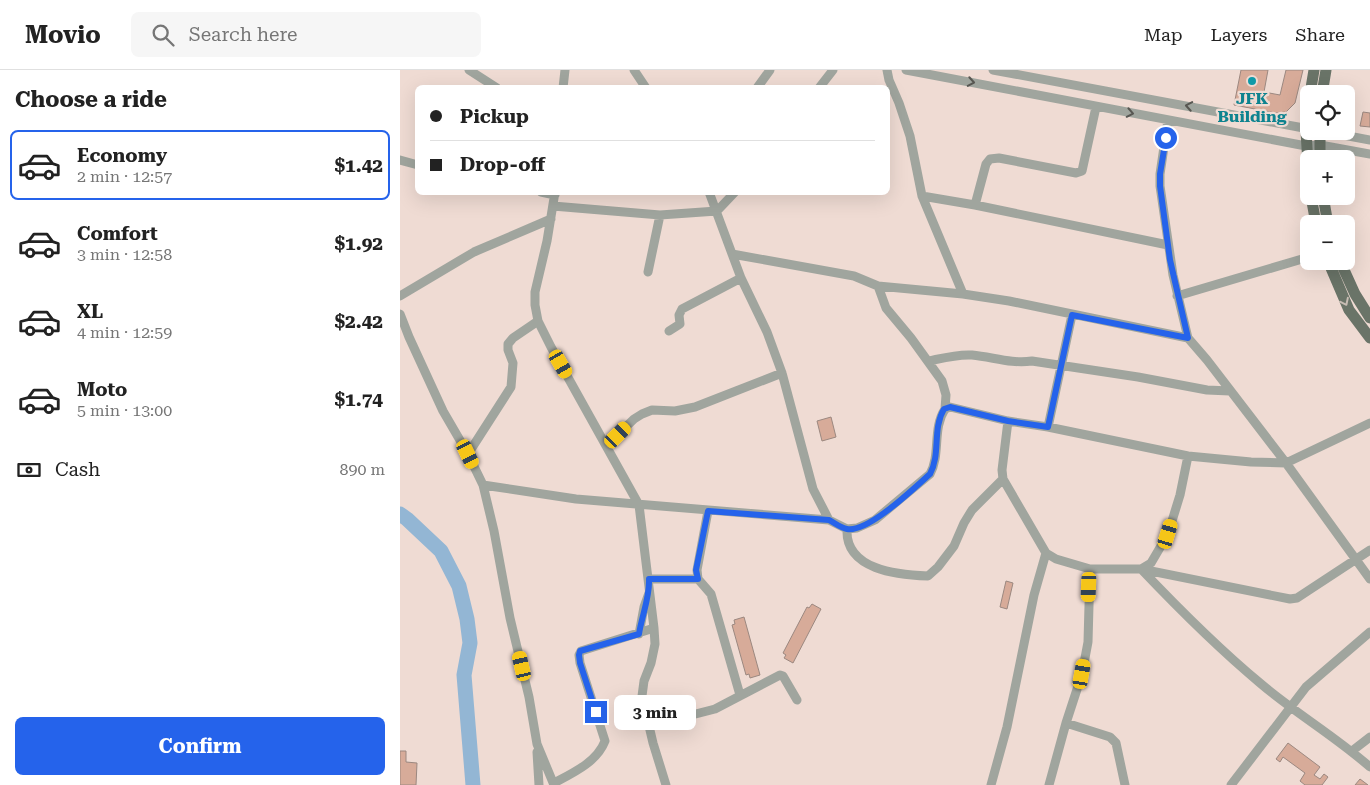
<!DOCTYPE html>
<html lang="en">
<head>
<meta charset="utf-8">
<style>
	:root { --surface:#fff; --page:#f6f6f6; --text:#222; --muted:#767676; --line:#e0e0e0; --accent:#2563eb }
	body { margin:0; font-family:"Roboto Serif",serif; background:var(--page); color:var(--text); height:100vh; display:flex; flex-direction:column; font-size:19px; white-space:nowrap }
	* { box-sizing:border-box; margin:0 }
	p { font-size:16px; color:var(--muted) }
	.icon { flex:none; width:28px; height:28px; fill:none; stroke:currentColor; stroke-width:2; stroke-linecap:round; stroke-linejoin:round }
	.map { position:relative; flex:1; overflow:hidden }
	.sheet { display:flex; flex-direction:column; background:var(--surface); width:400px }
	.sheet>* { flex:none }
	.top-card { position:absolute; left:15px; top:15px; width:475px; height:110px; border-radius:8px; box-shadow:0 5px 20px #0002; display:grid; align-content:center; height:110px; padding:0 15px; background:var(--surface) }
	.fabs { position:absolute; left:900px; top:15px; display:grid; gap:10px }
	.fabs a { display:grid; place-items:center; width:55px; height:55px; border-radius:8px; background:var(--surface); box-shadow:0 5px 20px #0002; font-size:25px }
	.end { position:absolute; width:22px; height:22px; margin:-11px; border:6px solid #2563eb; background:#fff; box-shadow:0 0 0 2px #fff }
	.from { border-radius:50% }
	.bubble { position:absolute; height:35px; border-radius:8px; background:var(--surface); box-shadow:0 5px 20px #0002; font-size:16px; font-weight:700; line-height:35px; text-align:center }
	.car { position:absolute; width:15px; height:30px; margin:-15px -8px; border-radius:6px; box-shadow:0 0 4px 1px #0007; background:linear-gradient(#f5c518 24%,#345 0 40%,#f5c518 0 76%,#345 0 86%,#f5c518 0) }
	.top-card b { display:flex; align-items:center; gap:18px; height:48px; font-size:19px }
	.top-card b+b { border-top:1px solid var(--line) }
	.top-card i { width:12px; height:12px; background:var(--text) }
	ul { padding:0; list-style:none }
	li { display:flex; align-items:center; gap:15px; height:70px; margin:0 10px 8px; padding:0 5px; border:2px solid transparent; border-radius:8px }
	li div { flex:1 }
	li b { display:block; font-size:19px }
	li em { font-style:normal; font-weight:700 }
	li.current { border-color:var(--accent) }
	li>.icon { width:45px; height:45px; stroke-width:1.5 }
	h2 { padding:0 15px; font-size:22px; line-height:60px }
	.pay { display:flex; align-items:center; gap:12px; height:55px; padding:0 15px; font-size:19px }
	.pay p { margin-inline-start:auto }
	.action { display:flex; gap:10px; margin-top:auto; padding:10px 15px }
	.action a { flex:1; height:58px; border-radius:8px; background:var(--accent); color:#fff; font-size:20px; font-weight:700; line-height:58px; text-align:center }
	header { display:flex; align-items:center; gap:30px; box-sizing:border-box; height:70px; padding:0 25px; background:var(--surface); border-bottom:1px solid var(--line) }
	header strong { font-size:24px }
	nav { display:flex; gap:28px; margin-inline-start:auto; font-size:18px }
	.search { width:350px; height:45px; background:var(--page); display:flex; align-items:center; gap:12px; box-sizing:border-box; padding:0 18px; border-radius:8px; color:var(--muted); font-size:19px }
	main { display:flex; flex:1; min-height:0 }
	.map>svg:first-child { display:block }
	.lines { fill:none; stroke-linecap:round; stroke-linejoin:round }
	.river { stroke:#93b6d4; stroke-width:15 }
	.building { fill:#d7ab99; stroke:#9b8880 }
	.minor { stroke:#a0a59e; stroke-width:9 }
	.major { stroke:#6a7468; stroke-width:11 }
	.oneway { stroke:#585752 }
	.oneway2 { stroke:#c7bcb3 }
	.route { stroke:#2563eb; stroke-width:6 }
	.culture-dot { fill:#0f9aa8; stroke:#efdbd3; stroke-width:2 }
	.labels { text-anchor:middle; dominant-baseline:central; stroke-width:4.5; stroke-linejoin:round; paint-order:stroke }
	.culture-label { font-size:16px; font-weight:bold; fill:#0d838f; stroke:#efdbd3 }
</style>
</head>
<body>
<header>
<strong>Movio</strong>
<div class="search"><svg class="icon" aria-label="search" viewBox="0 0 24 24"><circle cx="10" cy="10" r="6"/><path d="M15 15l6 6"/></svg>Search here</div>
<nav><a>Map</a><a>Layers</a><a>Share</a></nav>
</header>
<main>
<section class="sheet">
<h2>Choose a ride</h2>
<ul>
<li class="current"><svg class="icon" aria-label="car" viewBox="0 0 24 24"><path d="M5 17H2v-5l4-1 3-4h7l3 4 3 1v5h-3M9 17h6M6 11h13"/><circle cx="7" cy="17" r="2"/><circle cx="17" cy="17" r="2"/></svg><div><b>Economy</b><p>2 min · 12:57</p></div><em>$1.42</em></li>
<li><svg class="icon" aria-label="car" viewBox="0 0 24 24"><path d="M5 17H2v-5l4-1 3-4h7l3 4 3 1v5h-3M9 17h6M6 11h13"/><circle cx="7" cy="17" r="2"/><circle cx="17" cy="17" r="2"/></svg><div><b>Comfort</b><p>3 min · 12:58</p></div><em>$1.92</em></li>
<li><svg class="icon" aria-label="car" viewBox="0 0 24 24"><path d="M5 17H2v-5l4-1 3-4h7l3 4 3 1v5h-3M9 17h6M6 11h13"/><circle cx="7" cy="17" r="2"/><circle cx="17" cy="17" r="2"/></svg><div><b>XL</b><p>4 min · 12:59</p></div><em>$2.42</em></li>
<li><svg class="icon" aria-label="car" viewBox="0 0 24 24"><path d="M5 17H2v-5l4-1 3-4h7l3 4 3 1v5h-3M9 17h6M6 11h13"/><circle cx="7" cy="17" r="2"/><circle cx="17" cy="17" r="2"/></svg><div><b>Moto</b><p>5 min · 13:00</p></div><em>$1.74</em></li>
</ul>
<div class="pay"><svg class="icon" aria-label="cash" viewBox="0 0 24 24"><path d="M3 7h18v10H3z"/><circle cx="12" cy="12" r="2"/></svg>Cash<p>890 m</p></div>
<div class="action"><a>Confirm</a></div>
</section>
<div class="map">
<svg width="970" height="715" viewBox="0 0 970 715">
	<rect width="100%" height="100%" fill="#efdbd3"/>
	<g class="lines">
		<path class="river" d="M0,444l7,5 34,32 18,35 8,33 3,24 -6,32 9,110"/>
	</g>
	<path class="building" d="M841,0h27l-4,22 16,3 6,-25h17l-8,33 -9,9 -10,1 -42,-8z
		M963,42l7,1v14l-10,-1z
		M431,347l5,20 -14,4 -5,-20z
		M606,511l7,2 -6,26 -7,-2z
		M412,534l9,5 -28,54 -9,-5 2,-3 -3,-2 24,-46 2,1z
		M344,547l16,58 -10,3 -1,-4 -3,1 -14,-50 3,-1 -1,-4z
		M888,673l32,24 -6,8 6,4 4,-5 4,3 -6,8h-17l-5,-4 5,-8 -22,-16 -3,5 -4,-3z
		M0,681h6v11l11,1 -1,22h-16z
		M960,709l8,6h-13z"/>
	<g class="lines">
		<path class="minor" d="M69,0l28,18
			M234,0l12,18
			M487,0l2,10 10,23 11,33 12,60 41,98
			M506,0l400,76 14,-1 50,9
			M593,0l316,59
			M163,18l2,-18
			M357,18l13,-18
			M419,18l14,-18
			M768,50l-8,54v12l13,89 15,63 19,22 79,103 84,116
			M922,61l48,9
			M0,90l18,5
			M141,122l14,3
			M155,122l-8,49 -12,51v13l3,16 13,26 88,158 15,123 1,16 -4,19 -7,18 -2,15 11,47 13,42
			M309,122l32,86 26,54 15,41 31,116 16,31 18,9 10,-1 18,-8 55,-46c11,-20 2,-45 15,-65l5,-2 58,14 40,6 140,29 63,6 35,1 84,-40
			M522,126l53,9 193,40
			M575,135l11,-41 4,-5 9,-1 77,15 6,-2 14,-64
			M153,136l107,9 57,-4 18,-19
			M332,184l122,22 24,10 85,8 46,7 179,37
			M248,202l12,-57
			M478,216l8,22 25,30 31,43 4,14 -1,14
			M0,226l74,-44 77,-33
			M777,226l132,-39
			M0,244l9,23 34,74 25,43 15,31 11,46 16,87 19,79 8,47 17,41
			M269,261l11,-7 -1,-9 3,-6 59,-31
			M529,291c14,-3 28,-7 43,-6 21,2 39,9 60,6l106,16 69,13 23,1
			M608,351l-6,49 1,9 43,74 10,6 34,10h51l149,30 7,-1 73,-48
			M648,357l24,-112
			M206,376l28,-27 8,-5 10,-4 23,1 20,-4 87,-34
			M68,384l43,-67 2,-24 -5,-13v-6l5,-6 25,-17
			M788,386l-8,39 -12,39 -17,29 -10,6c38,40 77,79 119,114 35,30 75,53 110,84
			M83,415l93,14 253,21
			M308,441l-11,59 1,9 13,15 29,101
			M447,459c-2,41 51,46 81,47l10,-9 16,-21 10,-23 8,-13 31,-31
			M249,509h49
			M239,564l5,-27 5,-14
			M666,653l44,14 6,6 9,42
			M249,656l66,-17 65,-34 3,1 14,24
			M952,681l18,-14
			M137,682l2,33
			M154,713c19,-10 43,-21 51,-42l-25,-78 -1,-8 2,-4 73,-23
			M591,715l16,-58 27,-132 12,-42
			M649,715l17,-62 16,-49 6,-32 2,-73
			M831,715l75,-98 64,-55"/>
		<path class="major" d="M910,24l4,-24
			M922,24l4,-24
			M909,33l-3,28 3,50
			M920,89v-28
			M911,126l5,28
			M923,126l5,28
			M928,191l21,49 21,28
			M940,191l15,33 15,24"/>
	</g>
	<defs><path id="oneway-chevron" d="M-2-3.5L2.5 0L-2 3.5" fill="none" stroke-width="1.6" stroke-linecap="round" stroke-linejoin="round" transform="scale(1.25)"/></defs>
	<g class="oneway">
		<use href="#oneway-chevron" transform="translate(571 12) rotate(10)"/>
		<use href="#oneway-chevron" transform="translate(789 36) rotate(-170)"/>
		<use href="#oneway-chevron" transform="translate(730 43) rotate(11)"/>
	</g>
	<use class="oneway2" href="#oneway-chevron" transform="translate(945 232) rotate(64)"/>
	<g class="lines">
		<path class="route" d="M196,642l-16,-49 -1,-8 1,-4 59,-17c3,-19 11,-37 10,-55h49l-2,-9 12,-59 121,9c6,3 12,8 18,9 21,4 67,-41 83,-55 11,-20 2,-45 14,-65l6,-2 58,14 40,6 24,-112 116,23 -18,-78 -10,-74v-12l6,-36"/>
	</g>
	<circle class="culture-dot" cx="852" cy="11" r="5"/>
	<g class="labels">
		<g class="culture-label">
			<text x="852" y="28">JFK<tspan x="852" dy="18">Building</tspan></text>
		</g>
	</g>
</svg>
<div class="fabs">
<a><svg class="icon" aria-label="locate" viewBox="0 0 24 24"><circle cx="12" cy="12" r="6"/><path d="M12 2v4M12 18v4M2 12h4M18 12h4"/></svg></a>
<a>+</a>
<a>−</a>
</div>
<i class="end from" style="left:766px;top:68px"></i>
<i class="end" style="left:196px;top:642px"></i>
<div class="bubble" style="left:214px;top:625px;width:82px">3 min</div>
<i class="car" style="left:161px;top:294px;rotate:150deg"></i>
<i class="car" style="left:218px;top:365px;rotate:45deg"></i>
<i class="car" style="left:68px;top:384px;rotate:154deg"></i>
<i class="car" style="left:768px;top:464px;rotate:17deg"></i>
<i class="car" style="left:689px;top:517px;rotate:182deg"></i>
<i class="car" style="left:122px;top:596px;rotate:347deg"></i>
<i class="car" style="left:682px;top:604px;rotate:10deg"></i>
<div class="top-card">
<b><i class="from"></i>Pickup</b>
<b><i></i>Drop-off</b>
</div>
</div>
</main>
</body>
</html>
